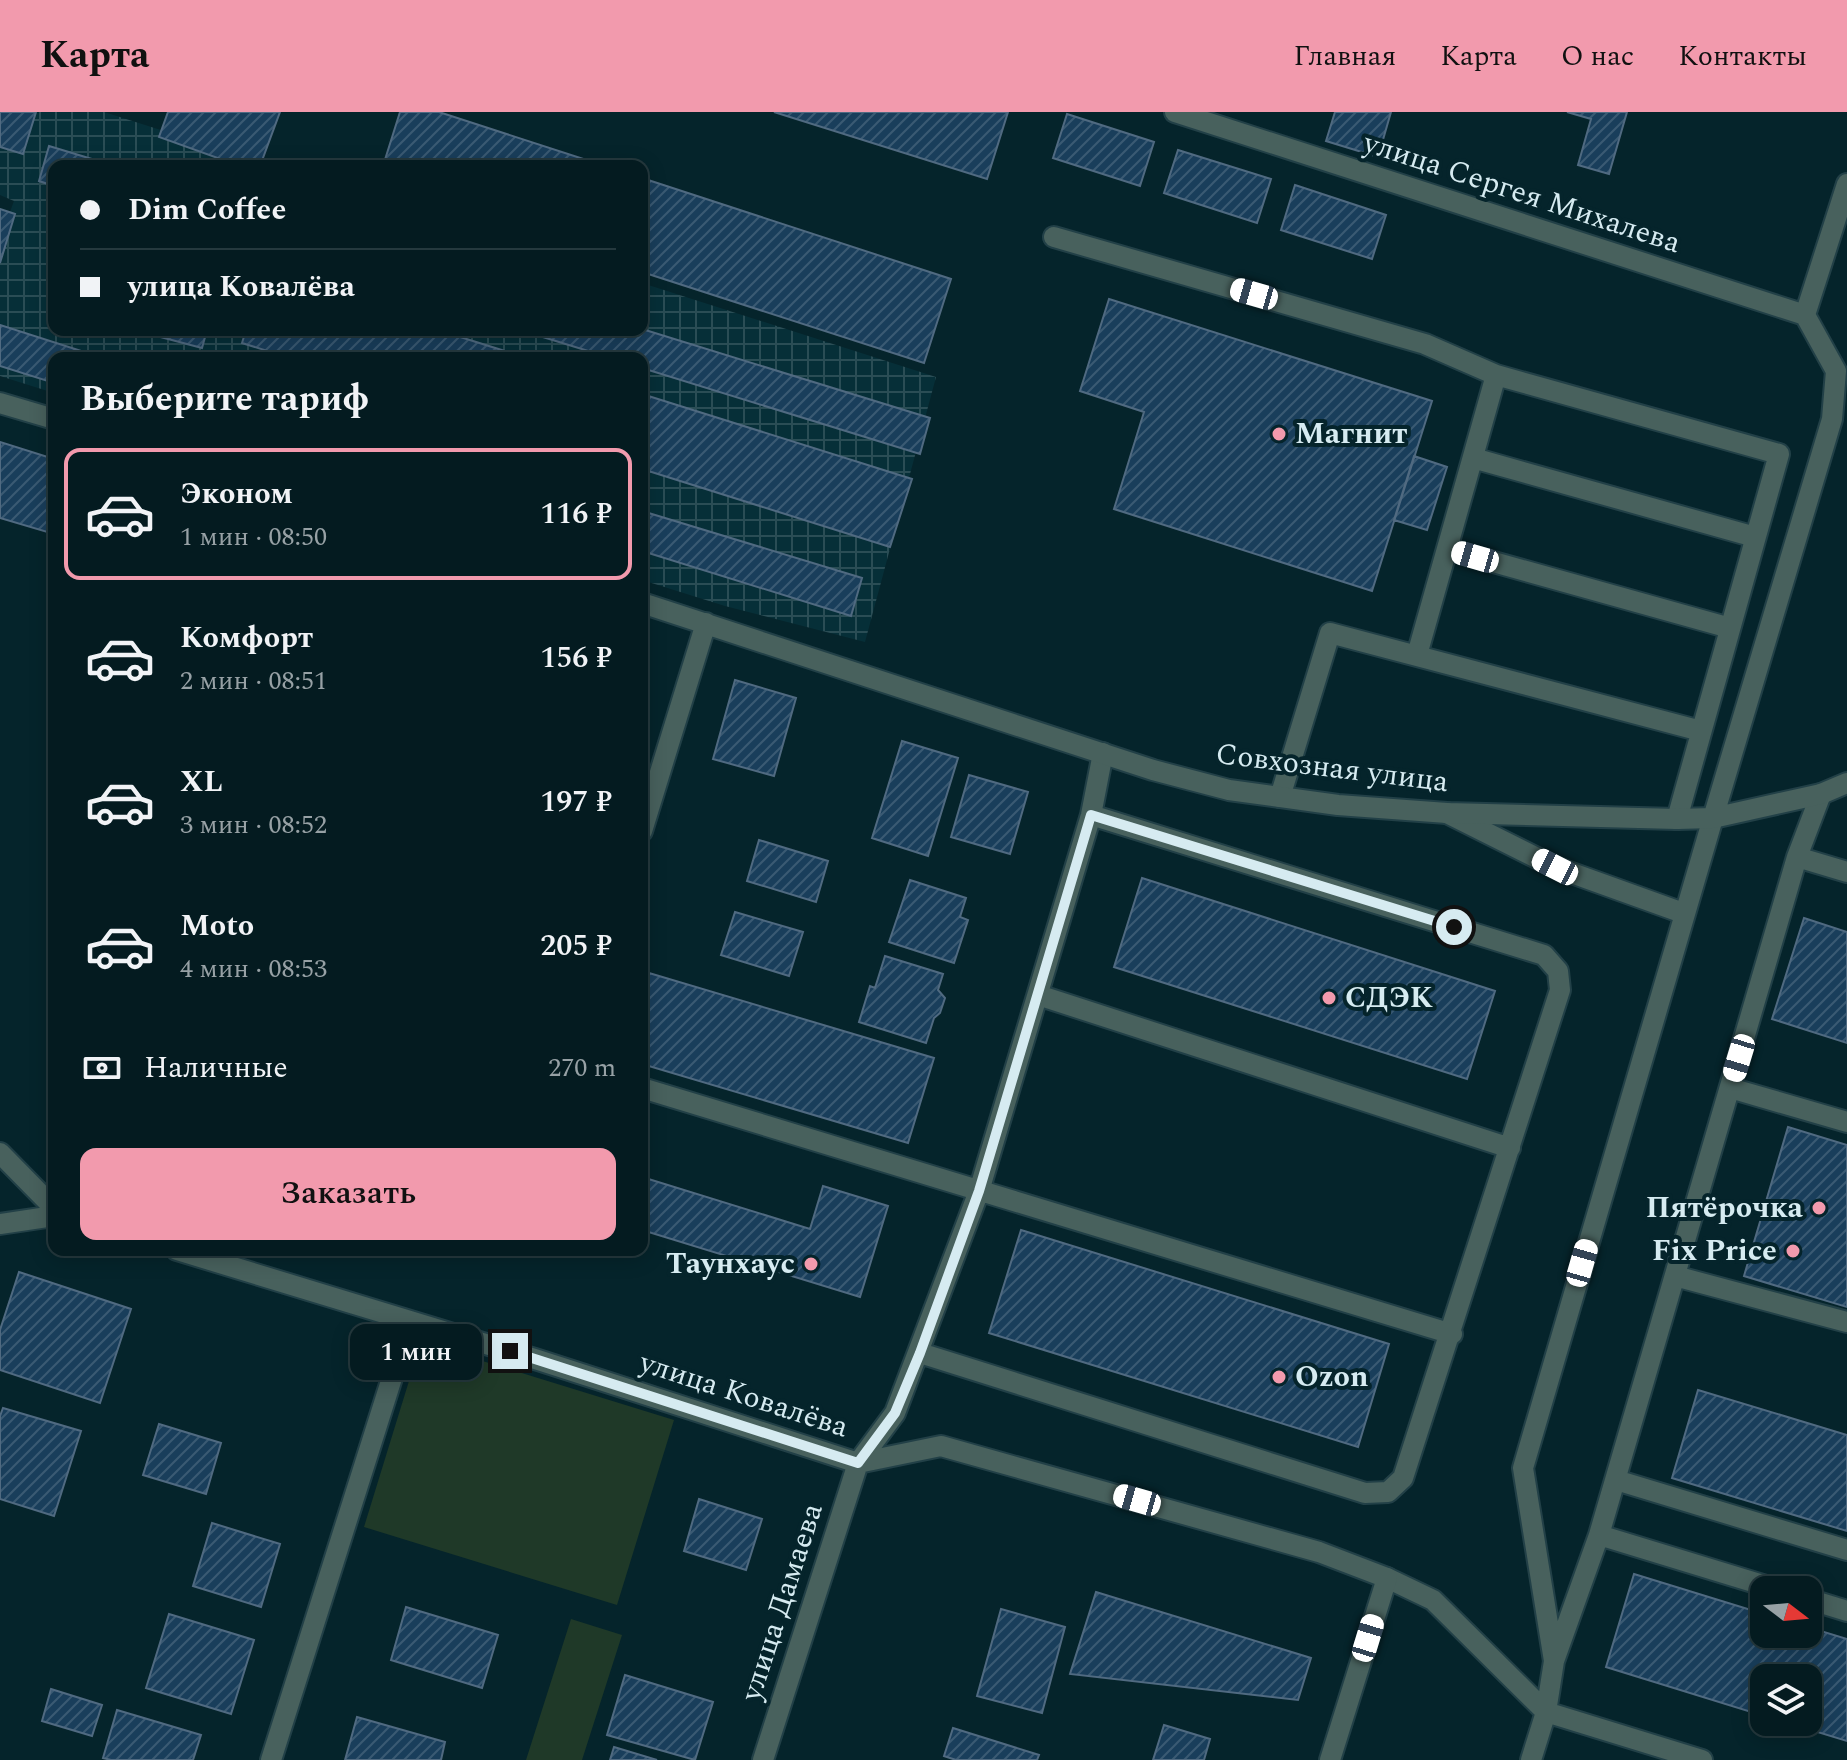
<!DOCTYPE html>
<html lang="ru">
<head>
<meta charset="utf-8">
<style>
	:root { --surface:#041b20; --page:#0d2429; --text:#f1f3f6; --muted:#97a1a5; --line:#25393e; --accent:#f29aad }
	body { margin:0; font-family:Spectral,serif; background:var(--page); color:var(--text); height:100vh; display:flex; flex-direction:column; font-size:30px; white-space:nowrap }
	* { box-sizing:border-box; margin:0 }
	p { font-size:26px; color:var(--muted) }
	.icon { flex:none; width:44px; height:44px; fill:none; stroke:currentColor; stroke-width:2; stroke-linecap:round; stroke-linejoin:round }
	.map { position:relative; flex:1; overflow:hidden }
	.side { position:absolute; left:48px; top:240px; width:600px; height:904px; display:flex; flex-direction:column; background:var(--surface); border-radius:16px; box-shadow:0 4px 20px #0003,0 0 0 2px var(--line) }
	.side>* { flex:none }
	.guide { position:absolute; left:48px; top:48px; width:600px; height:176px; border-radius:16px; box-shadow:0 4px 20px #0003,0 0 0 2px var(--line); display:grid; align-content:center; height:176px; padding:0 32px; background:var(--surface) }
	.needle { width:52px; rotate:106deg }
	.fabs { position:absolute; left:1750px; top:1464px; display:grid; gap:16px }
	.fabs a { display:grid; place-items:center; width:72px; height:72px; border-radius:16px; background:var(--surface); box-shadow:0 4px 20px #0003,0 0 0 2px var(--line); font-size:40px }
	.end { position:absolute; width:36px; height:36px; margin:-18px; border:10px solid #d6ebf1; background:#111; box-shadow:0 0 0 4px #111 }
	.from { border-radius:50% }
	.bubble { position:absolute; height:56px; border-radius:16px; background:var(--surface); box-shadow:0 4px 20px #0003,0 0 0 2px var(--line); font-size:26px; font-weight:600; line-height:56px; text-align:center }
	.car { position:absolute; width:24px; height:48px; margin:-24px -12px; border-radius:10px; box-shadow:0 0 6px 2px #0007; background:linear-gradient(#fff 24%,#345 0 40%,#fff 0 76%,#345 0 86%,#fff 0) }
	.guide b { display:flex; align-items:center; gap:28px; height:76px; font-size:30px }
	.guide b+b { border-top:2px solid var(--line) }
	.guide i { width:20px; height:20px; background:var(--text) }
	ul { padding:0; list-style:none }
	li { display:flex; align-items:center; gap:24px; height:132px; margin:0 16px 12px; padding:0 16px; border:4px solid transparent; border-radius:16px }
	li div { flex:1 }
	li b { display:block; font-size:30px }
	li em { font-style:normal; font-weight:600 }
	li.selected { border-color:var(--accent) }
	li>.icon { width:72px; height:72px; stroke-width:1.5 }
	h2 { padding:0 32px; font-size:36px; line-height:96px }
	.pay { display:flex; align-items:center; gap:20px; height:88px; padding:0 32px; font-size:30px }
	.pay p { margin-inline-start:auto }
	.action { display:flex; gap:16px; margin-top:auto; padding:16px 32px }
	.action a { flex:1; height:92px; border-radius:16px; background:var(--accent); color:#111; font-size:32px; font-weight:600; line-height:92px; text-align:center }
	header { display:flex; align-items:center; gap:48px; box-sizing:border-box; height:112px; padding:0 40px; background:var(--accent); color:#111 }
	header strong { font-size:38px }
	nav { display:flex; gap:44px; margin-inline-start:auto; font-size:28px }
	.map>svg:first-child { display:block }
	.industrial { fill:url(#industrial-grid) }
	.green { fill:#1f3928 }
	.building { fill:url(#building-hatch); stroke:#506a81; stroke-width:2 }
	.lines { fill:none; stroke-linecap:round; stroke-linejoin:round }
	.lane-casing { stroke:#224047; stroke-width:24 }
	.street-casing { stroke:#224047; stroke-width:24 }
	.lane { stroke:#48615d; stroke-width:20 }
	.street { stroke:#48615d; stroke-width:20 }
	.route { stroke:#d6ebf1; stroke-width:10 }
	.poi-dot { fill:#f29aad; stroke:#05242b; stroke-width:3 }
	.labels { text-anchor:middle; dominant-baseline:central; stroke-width:8; stroke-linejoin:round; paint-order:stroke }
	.street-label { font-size:30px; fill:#d6ebf1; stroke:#05242b }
	.poi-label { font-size:30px; font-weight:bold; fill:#d6ebf1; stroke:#05242b; text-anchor:start }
</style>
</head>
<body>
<header>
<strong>Карта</strong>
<nav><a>Главная</a><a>Карта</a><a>О нас</a><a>Контакты</a></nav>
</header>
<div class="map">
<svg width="1847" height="1648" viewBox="0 0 1847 1648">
	<defs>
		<pattern id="industrial-grid" width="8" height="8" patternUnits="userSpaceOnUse" patternTransform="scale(2)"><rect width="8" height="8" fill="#062f38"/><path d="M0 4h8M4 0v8" fill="none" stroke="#2a4d55"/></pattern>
		<pattern id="building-hatch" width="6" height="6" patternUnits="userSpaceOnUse" patternTransform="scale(2)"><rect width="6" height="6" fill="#193e5b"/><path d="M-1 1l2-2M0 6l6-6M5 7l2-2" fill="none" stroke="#3a5a73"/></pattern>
	</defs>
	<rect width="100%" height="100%" fill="#05242b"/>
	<path class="industrial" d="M0,0h104l170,54h-220v164h588v-47l294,94 -71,265 -140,-36 -83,-26v-222h-588v35l-54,-17v-137l14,-38 -14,-6z"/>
	<path class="green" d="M421,1230l253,78 -57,185 -253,-78z
		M571,1507l51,16 -40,125h-56z"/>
	<path class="building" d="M0,0h36l-13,42 -23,-7z
		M168,0h112l-20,54h-20l-81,-29z
		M400,0h39l166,54h-222z
		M774,0h234l-21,67z
		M1335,0h56l-13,45 -52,-16z
		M1567,0h60l-18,62 -31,-9 13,-46z
		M1067,2l87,28 -14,44 -87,-28z
		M49,34l66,20h-61v20l-15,-5z
		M1178,38l93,29 -14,44 -93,-30z
		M642,66l309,101 -27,84 -282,-91z
		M1295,73l91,30 -14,44 -91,-29z
		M0,97l15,5 -15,49z
		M1109,187l323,102 -60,190 -258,-82 30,-97 -64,-21z
		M0,213l103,33h-49v25l-54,-17z
		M642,217l288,89 -10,36 -278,-86v-10h-31l-91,-28z
		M134,218h73l-5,18z
		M246,218h192l89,28h-237l-48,-15z
		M642,282l270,85 -22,68 -248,-78z
		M0,330l54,17v75l-54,-16z
		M1414,344l33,11 -20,63 -33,-10z
		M642,399l220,67 -11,38 -209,-65z
		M735,568l61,18 -22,78 -61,-17z
		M902,629l56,17 -30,98 -56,-18z
		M969,663l59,17 -18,62 -59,-17z
		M759,728l69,21 -12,41 -69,-21z
		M1142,766l353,113 -28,88 -353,-112z
		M910,768l56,18 -6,19 8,3 -14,43 -65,-21z
		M735,800l68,20 -14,44 -68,-21z
		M1804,806l43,14v111l-75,-24z
		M885,844l58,18 -5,16 7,8 -5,15 -6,5 -8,25 -67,-21 11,-36 5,2z
		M649,861l285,85 -26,85 -266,-79v-68z
		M1788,1015l59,18v162l-103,-31z
		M642,1065l168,52 13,-43 65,20 -28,91 -218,-67z
		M1021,1118l368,114 -31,103 -369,-114z
		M19,1160l112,37 -31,94 -100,-33v-40z
		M1698,1278l149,45v96l-175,-53z
		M3,1296l78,23 -27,85 -54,-17v-83z
		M159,1312l62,19 -15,51 -63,-19z
		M699,1387l63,20 -16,51 -62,-19z
		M212,1411l68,21 -19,63 -68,-21z
		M1634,1462l130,40v20h44v-7l39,12v102l-62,-19h23v-44h-44v38l-158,-49z
		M1096,1480l215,66 -13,42 -228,-26z
		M406,1495l92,28 -16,53 -91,-28z
		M1001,1497l64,18 -23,86 -65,-17z
		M169,1502l85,26 -23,74 -85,-26z
		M625,1563l88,27 -18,58 -88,-25z
		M51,1577l51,16 -10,31 -50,-15z
		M117,1598l84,25 -8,25h-82l-8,-2z
		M357,1605l88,25 -4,18h-96z
		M1164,1613l46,14 -6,21h-51z
		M953,1616l86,27 -2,5h-81l-12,-4z
		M614,1635l43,13h-47z"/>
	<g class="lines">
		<defs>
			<path id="lane" d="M1054,125l371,107 71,31
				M1473,346l282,79
				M1447,437l283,79
				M1417,543l79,-280 283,79 -102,365
				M1821,682l-24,63 50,15
				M1280,685l50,-164 371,98
				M1447,701l108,54 128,46
				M1038,883l472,153
				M642,976l810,246
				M1730,976l117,34
				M0,1041l54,55
				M1675,1164l172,46
				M920,1241l445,140 23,-1 15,-14 157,-488 -2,-19 -14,-16 -453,-140
				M858,1351l37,-50 84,-222 112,-376 12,-62
				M1616,1368l231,70
				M1387,1466l46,22 113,112 156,48
				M1779,1478l-180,-55 198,-678
				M1808,1487l39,12
				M1554,1549l-31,-193 190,-650
				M1531,1648l15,-48 8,-51 45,-126"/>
			<path id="street" d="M1175,0l630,203
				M1805,203l42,-131
				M0,291l54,16
				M642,491l511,167 76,20 109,15 109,8 230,6 36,-1 108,-24 26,-11
				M1713,706l119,-399 4,-48 -31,-56
				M642,719l64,-208
				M0,1112l54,-8
				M177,1138l358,109 323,104 83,-17 378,106 68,26 -57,182
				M271,1648l139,-439
				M763,1648l95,-297"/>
		</defs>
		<use href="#lane" class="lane-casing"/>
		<use href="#street" class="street-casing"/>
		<use href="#lane" class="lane"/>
		<use href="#street" class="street"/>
	</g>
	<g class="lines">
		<path class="route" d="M510,1239l348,112 37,-50 25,-60 59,-162 112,-376 363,112"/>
	</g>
	<g class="poi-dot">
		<circle cx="1279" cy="322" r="8"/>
		<circle cx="1329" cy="886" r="8"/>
		<circle cx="1819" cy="1096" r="8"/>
		<circle cx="1793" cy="1139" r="8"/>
		<circle cx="811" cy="1152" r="8"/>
		<circle cx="1279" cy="1265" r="8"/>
	</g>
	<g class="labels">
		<g class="street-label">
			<text transform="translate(1522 81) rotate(18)">улица Сергея Михалева</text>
			<text transform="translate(1332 656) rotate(7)">Совхозная улица</text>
			<text transform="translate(744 1283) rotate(18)">улица Ковалёва</text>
			<text transform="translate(782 1490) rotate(-72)">улица Дамаева</text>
		</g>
		<g class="poi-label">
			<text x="1295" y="322">Магнит</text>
			<text x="1345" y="886">СДЭК</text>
			<text x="1803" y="1096" text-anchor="end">Пятёрочка</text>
			<text x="1777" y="1139" text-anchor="end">Fix Price</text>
			<text x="795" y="1152" text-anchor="end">Таунхаус</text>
			<text x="1295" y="1265">Ozon</text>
		</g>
	</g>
</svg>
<div class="fabs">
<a><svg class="needle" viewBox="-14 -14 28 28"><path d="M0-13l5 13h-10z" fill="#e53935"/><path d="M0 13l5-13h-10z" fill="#97a1a5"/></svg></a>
<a><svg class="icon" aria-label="layers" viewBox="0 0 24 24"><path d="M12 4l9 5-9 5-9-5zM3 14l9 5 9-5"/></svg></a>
</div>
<i class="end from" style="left:1454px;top:815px"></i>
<i class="end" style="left:510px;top:1239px"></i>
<div class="bubble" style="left:350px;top:1212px;width:132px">1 мин</div>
<i class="car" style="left:1254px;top:182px;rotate:286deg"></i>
<i class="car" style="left:1475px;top:445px;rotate:286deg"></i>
<i class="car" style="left:1555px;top:755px;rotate:297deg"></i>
<i class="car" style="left:1739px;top:946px;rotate:197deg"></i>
<i class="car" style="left:1582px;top:1151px;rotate:16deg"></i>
<i class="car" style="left:1137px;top:1388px;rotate:286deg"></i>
<i class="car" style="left:1368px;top:1526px;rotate:17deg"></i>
<div class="guide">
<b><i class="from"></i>Dim Coffee</b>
<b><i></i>улица Ковалёва</b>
</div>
<section class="side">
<h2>Выберите тариф</h2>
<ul>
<li class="selected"><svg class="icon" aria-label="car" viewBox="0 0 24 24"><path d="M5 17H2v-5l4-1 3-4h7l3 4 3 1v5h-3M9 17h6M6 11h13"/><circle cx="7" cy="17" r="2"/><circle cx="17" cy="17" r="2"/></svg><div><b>Эконом</b><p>1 мин · 08:50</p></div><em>116 ₽</em></li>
<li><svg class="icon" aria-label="car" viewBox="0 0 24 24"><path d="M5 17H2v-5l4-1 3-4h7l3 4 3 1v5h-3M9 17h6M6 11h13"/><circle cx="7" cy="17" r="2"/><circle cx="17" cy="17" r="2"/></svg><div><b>Комфорт</b><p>2 мин · 08:51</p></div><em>156 ₽</em></li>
<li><svg class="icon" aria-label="car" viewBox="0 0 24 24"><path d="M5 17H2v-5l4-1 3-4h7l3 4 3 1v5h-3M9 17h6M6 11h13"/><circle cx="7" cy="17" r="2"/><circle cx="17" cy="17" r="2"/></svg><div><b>XL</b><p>3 мин · 08:52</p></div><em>197 ₽</em></li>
<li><svg class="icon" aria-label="car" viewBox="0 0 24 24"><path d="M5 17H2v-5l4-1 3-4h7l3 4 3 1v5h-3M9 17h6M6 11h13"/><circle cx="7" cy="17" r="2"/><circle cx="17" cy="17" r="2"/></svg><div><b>Moto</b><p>4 мин · 08:53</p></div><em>205 ₽</em></li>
</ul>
<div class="pay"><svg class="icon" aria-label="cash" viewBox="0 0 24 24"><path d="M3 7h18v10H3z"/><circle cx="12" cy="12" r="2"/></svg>Наличные<p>270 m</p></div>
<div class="action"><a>Заказать</a></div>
</section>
</div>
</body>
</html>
